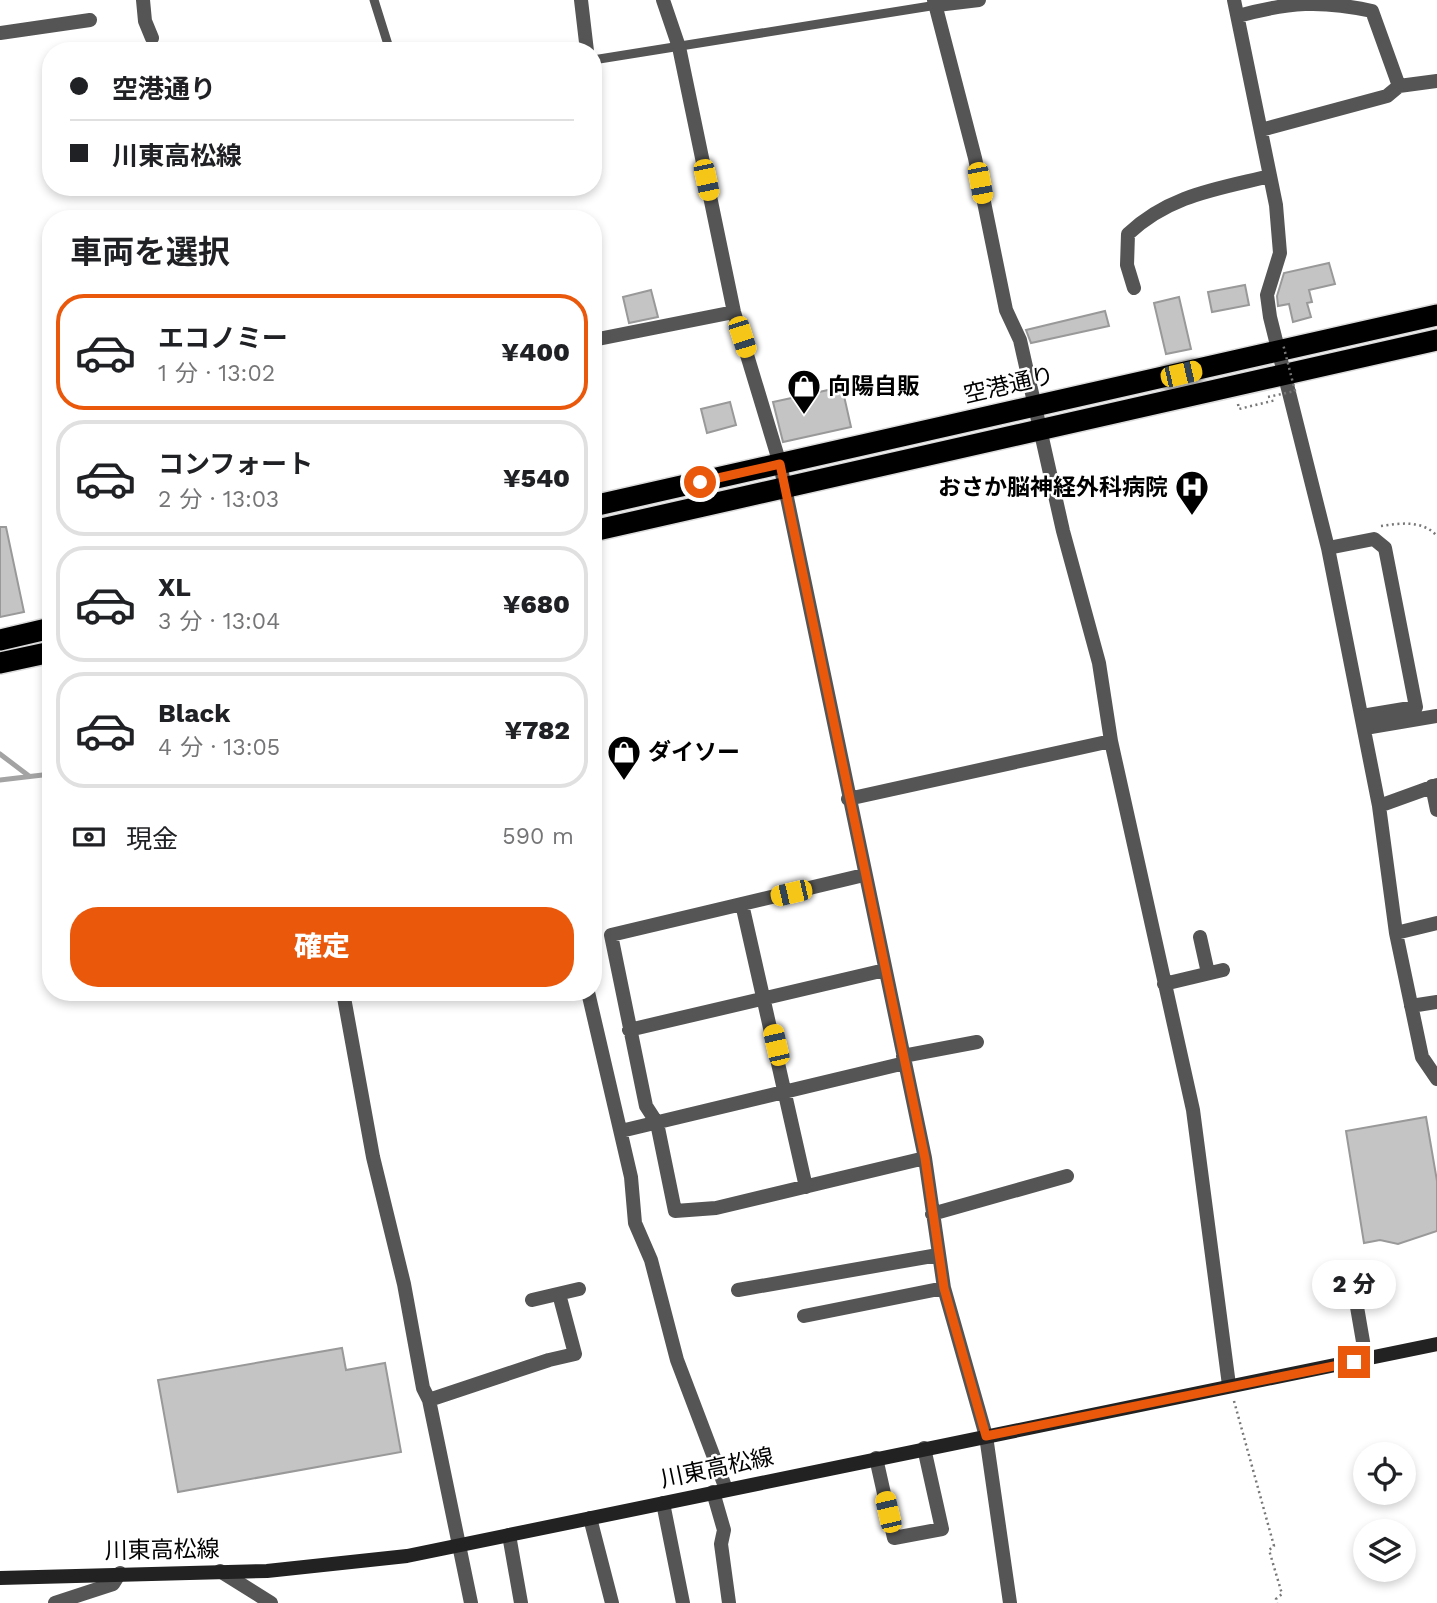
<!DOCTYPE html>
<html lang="ja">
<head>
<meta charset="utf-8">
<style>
	:root { --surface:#fff; --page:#f2f2f2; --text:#202124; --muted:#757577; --line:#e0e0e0; --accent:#ea580c }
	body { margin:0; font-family:"Work Sans","Noto Sans JP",sans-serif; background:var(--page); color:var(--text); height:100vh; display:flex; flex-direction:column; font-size:26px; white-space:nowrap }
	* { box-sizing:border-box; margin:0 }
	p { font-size:23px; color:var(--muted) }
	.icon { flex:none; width:38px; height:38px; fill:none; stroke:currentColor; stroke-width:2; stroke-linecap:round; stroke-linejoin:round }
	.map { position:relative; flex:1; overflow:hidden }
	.panel { position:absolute; left:42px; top:210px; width:560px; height:791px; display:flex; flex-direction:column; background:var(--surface); border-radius:28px; box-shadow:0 4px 10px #0003 }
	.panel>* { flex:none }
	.hud { position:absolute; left:42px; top:42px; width:560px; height:154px; border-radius:28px; box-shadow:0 4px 10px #0003; display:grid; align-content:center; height:154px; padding:0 28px; background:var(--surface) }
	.buttons { position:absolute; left:1353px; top:1442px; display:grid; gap:14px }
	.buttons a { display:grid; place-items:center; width:63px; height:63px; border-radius:50%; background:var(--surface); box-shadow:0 4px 10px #0003; font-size:35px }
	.end { position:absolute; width:32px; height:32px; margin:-16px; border:9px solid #ea580c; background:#fff; box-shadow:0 0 0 4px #fff }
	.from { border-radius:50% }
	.bubble { position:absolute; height:49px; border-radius:24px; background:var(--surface); box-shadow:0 4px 10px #0003; font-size:23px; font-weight:800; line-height:49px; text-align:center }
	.car { position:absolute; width:21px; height:42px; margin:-21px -10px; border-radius:9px; box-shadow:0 0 5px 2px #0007; background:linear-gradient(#f5c518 24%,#345 0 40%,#f5c518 0 76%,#345 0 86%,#f5c518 0) }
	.hud b { display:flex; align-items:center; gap:24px; height:66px; font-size:26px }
	.hud b+b { border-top:2px solid var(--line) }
	.hud i { width:18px; height:18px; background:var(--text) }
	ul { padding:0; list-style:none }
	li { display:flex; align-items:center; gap:21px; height:116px; margin:0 14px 10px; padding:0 14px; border:4px solid var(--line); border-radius:28px }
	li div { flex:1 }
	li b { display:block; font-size:26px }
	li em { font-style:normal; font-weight:800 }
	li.current { border-color:var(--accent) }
	li>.icon { width:63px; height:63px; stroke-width:1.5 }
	h2 { padding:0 28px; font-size:32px; line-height:84px }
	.pay { display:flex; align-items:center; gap:18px; height:77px; padding:0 28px; font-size:26px }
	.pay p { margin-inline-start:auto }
	.cta { display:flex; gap:14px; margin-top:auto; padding:14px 28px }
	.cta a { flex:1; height:80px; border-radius:28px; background:var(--accent); color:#fff; font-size:28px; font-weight:800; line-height:80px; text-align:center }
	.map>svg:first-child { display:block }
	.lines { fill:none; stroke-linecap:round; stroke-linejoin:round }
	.stream { stroke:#a3a3a3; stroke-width:5 }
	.building { fill:#c4c4c4; stroke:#999; stroke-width:2 }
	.highway-casing { stroke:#dbdbdb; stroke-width:24 }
	.path { stroke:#777; stroke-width:2.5; stroke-dasharray:2 3.5; stroke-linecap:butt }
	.lane { stroke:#555; stroke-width:9 }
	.street { stroke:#555; stroke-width:14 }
	.secondary { stroke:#222; stroke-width:14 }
	.highway { stroke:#000; stroke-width:21 }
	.path-bridge { stroke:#777; stroke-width:2.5; stroke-dasharray:2 3.5; stroke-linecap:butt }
	.route { stroke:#ea580c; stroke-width:9 }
	.labels { text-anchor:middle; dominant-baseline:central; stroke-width:5; stroke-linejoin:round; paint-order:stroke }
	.street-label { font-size:23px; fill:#000; stroke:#fff }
	.poi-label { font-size:23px; font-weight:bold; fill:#000; stroke:#fff; text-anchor:start }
</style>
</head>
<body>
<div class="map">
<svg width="1437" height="1603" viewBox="0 0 1437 1603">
	<rect width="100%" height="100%" fill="#fff"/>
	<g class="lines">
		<path class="stream" d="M0,754l29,22
			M0,780l51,-6"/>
	</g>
	<path class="building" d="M1329,263l6,21 -26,6 3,12 -5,1 4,14 -18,5 -4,-18 -11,2 -1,-10 7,-23z
		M1245,285l4,20 -37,7 -4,-20z
		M651,290l7,27 -29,6 -6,-26z
		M1179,297l12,52 -25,5 -12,-51z
		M1105,311l4,15 -78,17 -5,-13z
		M842,387l9,40 -68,15 -10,-40z
		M730,402l6,23 -29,8 -6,-24z
		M0,527h6l18,85 -24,5z
		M1426,1117l11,64v50l-39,13 -18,-4 -16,3 -18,-112z
		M342,1348l4,22 39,-7 16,89 -223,40 -20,-112z"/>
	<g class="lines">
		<defs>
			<path id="highway" d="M593,506l844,-191
				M593,531l844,-191
				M0,640l51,-12
				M0,663l51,-11"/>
		</defs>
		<use href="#highway" class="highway-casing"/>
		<path class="path" d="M1238,404l1,5 37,-9
			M1381,526c20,-3 42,-6 56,10
			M1234,1401l40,145 -5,4 13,44 -6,5 1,4"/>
		<path class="lane" d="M374,0l16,51
			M593,60l344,-55"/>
		<path class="street" d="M143,0l2,21 7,17
			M581,0l6,51
			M663,0l16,47 55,265 46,152 145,694 19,130 42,148 24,167
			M934,0l41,158 31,152 14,30 43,191 36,132 12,78 82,369 36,275
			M1234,0l42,205 4,48 -13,42 3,22 58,231 51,258 17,127 26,124 15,22
			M937,5l42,-5
			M1238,16c51,-14 83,-16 134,-5l27,75 38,-5
			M0,33l90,-13
			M1261,130l126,-34 12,-10
			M1134,288l-7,-23 1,-31c41,-39 89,-45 142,-58
			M593,340l141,-28
			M1328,548l46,-9 11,9 31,159 -54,9
			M1365,728l72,-12
			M1432,786l5,24
			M848,799l263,-58
			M1379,806l58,-21
			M864,875l-253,60 35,171 11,17 18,88 41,-3 209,-50
			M742,904l64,283
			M1396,933l41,-10
			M1200,937l8,36
			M1164,984l59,-14
			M343,992l30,165 31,127 19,104 6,12
			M588,992l43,185 4,46 16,37 26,100 49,129
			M1411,1006l26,-4
			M629,1030l256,-60
			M903,1056l74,-14
			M621,1131l284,-68
			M932,1214l135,-38
			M1352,1278l14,81
			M738,1290l200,-35
			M532,1300l47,-11
			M804,1316l140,-28
			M876,1458l18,80 48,-9 -18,-81
			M713,1492l11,38 -3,14 8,59
			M663,1503l20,100
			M590,1518l22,85
			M509,1535l12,68
			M220,1571l51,32
			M55,1603l58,-19 7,-11
			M471,1603l-42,-203 120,-40 26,-6 -16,-60"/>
		<path class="secondary" d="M0,1578l267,-7 140,-15 1030,-212"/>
		<use href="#highway" class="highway"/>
		<path class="path-bridge" d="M1268,397l27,-6 -12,-47"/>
	</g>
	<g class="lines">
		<path class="route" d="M700,482l80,-18 145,694 19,130 42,148 368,-74"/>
	</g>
	<defs>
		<symbol id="shop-pin" viewBox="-11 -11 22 30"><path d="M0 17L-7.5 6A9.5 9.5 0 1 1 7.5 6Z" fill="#000" stroke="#fff"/><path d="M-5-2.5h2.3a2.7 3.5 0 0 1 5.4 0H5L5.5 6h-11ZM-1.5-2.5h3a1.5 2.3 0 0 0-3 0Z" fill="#fff"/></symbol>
		<symbol id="hospital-pin" viewBox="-11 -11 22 30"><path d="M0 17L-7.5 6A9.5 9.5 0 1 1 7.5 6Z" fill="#000" stroke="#fff"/><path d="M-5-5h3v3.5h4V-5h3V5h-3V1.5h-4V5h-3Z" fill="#fff"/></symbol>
	</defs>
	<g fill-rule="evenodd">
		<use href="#shop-pin" x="785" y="367" width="38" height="52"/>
		<use href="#hospital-pin" x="1173" y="468" width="38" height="52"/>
		<use href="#shop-pin" x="605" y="733" width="38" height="52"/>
	</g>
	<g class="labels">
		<g class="street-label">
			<text transform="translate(1009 385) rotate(-13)">空港通り</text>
			<text transform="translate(717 1468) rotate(-12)">川東高松線</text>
			<text transform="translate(162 1550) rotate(-1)">川東高松線</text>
		</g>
		<g class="poi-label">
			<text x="828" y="386">向陽自販</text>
			<text x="1168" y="487" text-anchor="end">おさか脳神経外科病院</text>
			<text x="648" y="752">ダイソー</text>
		</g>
	</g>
</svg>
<div class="buttons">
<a><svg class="icon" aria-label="locate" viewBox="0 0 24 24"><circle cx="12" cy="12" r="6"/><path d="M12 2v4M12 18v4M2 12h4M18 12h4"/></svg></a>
<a><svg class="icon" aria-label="layers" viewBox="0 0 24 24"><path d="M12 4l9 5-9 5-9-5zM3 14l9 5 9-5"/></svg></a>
</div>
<i class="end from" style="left:700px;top:482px"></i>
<i class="end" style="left:1354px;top:1362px"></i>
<div class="bubble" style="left:1312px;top:1260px;width:84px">2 分</div>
<i class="car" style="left:706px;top:180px;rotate:168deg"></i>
<i class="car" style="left:980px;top:183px;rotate:169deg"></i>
<i class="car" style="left:742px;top:337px;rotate:162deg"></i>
<i class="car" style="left:1181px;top:374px;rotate:77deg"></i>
<i class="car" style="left:791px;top:893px;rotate:257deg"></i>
<i class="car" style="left:776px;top:1045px;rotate:347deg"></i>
<i class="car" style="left:888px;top:1512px;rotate:347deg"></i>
<div class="hud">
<b><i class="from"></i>空港通り</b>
<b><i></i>川東高松線</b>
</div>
<section class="panel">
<h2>車両を選択</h2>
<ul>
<li class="current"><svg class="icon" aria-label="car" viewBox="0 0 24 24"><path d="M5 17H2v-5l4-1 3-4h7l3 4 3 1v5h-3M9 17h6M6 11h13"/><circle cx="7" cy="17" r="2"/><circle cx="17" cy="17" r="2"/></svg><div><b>エコノミー</b><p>1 分 · 13:02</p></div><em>¥400</em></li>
<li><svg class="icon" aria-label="car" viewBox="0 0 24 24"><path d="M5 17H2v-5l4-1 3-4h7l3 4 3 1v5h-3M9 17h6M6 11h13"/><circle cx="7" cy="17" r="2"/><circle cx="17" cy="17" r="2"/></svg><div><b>コンフォート</b><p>2 分 · 13:03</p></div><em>¥540</em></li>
<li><svg class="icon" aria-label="car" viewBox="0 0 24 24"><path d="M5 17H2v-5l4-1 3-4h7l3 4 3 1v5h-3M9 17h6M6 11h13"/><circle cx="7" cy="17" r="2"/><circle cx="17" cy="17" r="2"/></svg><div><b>XL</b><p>3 分 · 13:04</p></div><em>¥680</em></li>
<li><svg class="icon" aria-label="car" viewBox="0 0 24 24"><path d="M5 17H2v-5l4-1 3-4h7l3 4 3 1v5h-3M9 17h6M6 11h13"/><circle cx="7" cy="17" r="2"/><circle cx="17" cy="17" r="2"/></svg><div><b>Black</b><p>4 分 · 13:05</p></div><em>¥782</em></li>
</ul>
<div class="pay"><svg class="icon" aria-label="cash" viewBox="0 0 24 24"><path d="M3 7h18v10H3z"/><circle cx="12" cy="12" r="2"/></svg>現金<p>590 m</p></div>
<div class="cta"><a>確定</a></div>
</section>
</div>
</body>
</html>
